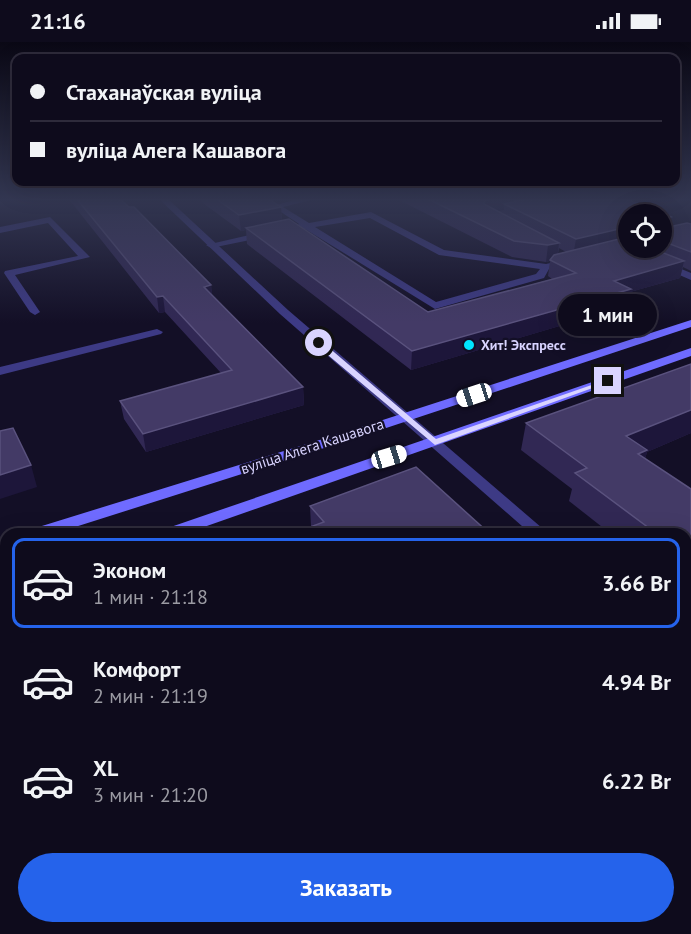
<!DOCTYPE html>
<html lang="ru">
<head>
<meta charset="utf-8">
<style>
	:root { --surface:#0e0b1c; --page:#171425; --text:#f1f3f6; --muted:#9b9ba3; --line:#2e2b3b; --accent:#2563eb }
	body { margin:0; font-family:"PT Sans",sans-serif; background:var(--page); color:var(--text); height:100vh; display:flex; flex-direction:column; font-size:22px; white-space:nowrap }
	* { box-sizing:border-box; margin:0 }
	p { font-size:20px; color:var(--muted) }
	.icon { flex:none; width:33px; height:33px; fill:none; stroke:currentColor; stroke-width:2; stroke-linecap:round; stroke-linejoin:round }
	.map { position:relative; flex:1; overflow:hidden }
	.drawer { position:absolute; left:0px; top:486px; width:692px; height:406px; display:flex; flex-direction:column; background:var(--surface); border-radius:18px 18px 0 0; box-shadow:0 6px 24px #0002,0 0 0 2px var(--line) }
	.drawer>* { flex:none }
	.top-card { position:absolute; left:12px; top:12px; width:668px; height:132px; border-radius:12px; box-shadow:0 6px 24px #0002,0 0 0 2px var(--line); display:grid; align-content:center; height:132px; padding:0 18px; background:var(--surface) }
	.tools { position:absolute; left:618px; top:162px; display:grid; gap:12px }
	.tools a { display:grid; place-items:center; width:54px; height:54px; border-radius:50%; background:var(--surface); box-shadow:0 6px 24px #0002,0 0 0 2px var(--line); font-size:30px }
	.end { position:absolute; width:27px; height:27px; margin:-14px; border:8px solid #d9d4ff; background:#111; box-shadow:0 0 0 3px #111 }
	.from { border-radius:50% }
	.bubble { position:absolute; height:42px; border-radius:21px; background:var(--surface); box-shadow:0 6px 24px #0002,0 0 0 2px var(--line); font-size:20px; font-weight:800; line-height:42px; text-align:center }
	.car { position:absolute; width:18px; height:36px; margin:-18px -9px; border-radius:8px; box-shadow:0 0 4px 2px #0007; background:linear-gradient(#fff 24%,#345 0 40%,#fff 0 76%,#345 0 86%,#fff 0) }
	.top-card b { display:flex; align-items:center; gap:21px; height:57px; font-size:22px }
	.top-card b+b { border-top:2px solid var(--line) }
	.top-card i { width:15px; height:15px; background:var(--text) }
	ul { padding:10px 0 0; list-style:none }
	li { display:flex; align-items:center; gap:18px; height:90px; margin:0 12px 9px; padding:0 6px; border:3px solid transparent; border-radius:12px }
	li div { flex:1 }
	li b { display:block; font-size:22px }
	li em { font-style:normal; font-weight:800 }
	li.active { border-color:var(--accent) }
	li>.icon { width:54px; height:54px; stroke-width:1.5 }
	.action { display:flex; gap:12px; margin-top:auto; padding:12px 18px }
	.action a { flex:1; height:69px; border-radius:36px; background:var(--accent); color:#fff; font-size:24px; font-weight:800; line-height:69px; text-align:center }
	.status { display:flex; justify-content:space-between; align-items:center; height:42px; padding:0 30px; background:var(--surface); direction:ltr }
	.status svg { height:16px; fill:currentColor }
	.map>svg:first-child { display:block }
	.lines { fill:none; stroke-linecap:round; stroke-linejoin:round }
	.lane { fill:#3d3a85; fill-rule:evenodd }
	.street { fill:#3d3a85; fill-rule:evenodd }
	.secondary { fill:#6f6bff; fill-rule:evenodd }
	.wall { fill:#312854; fill-rule:evenodd }
	.shaded-wall { fill:#1d163a }
	.building { fill:#433a66; stroke:#5a527e; stroke-width:1.5 }
	.route { fill:#d9d4ff }
	.poi-dot { fill:#00e5ff; stroke:#130f26; stroke-width:2 }
	.labels { text-anchor:middle; dominant-baseline:central; stroke-width:4.5; stroke-linejoin:round; paint-order:stroke }
	.far-poi-label { font-size:14px; font-weight:bold; fill:#d9d4ff; stroke:#130f26; text-anchor:start }
	.street-label { font-size:15px; fill:#d9d4ff; stroke:#130f26 }
</style>
</head>
<body>
<div class="status"><b>21:16</b><svg viewBox="0 0 49 12"><path d="M0 12V9h3v3zM5 12V6h3v6zM10 12V3h3v9zM15 12V0h3v12zM26 1h20v11H26zM47 4h2v5h-2z"/></svg></div>
<div class="map">
<svg width="691" height="892" viewBox="0 0 691 892">
	<rect width="100%" height="100%" fill="#130f26"/>
	<g class="lines">
		<path class="lane" d="M302,156h17l-36,9 26,16 62,-11 73,38 102,14 23,-5 5,3 -25,7 -5,9 -109,31 -130,-80h-9l-1,-2 4,-3 -27,-18zM370,176l69,37 101,14 -4,5 -100,28 -121,-75z
			M50,175l40,40 -75,18 25,37 -5,3 -5,-3 -26,-39 1,-2 73,-15 -30,-33 -48,10v-6z
			M267,189l5,3 -2,2 -59,12 -5,-3z
			M661,221h6l24,10v7l-30,-13z
			M157,287l6,3 -2,2 -161,41v-8z
			M691,689v19l-5,2v-19z
			M6,754v21l-6,2v-21z
			M686,857l5,2v29l-5,-3z
			M397,886h25l3,6h-26z"/>
		<path class="street" d="M158,156h9l121,112 261,224h-18l-251,-220z
			M686,610l5,1v17l-5,-1z"/>
		<path class="secondary" d="M691,278v7l-326,108 -312,99h-26l2,-4 326,-101z
			M691,306v8l-507,178h-24l2,-4z
			M6,496v11l-6,1v-11z
			M6,542v12l-6,2v-12z"/>
	</g>
	<path class="wall" d="M68,156h51l92,87 1,11 91,91 1,18 -158,47 -22,-33 -4,-18 101,-28 -56,-61 -6,1z
		M196,156h71l14,9 1,14 146,91 124,-33 -4,-3 2,-15 -4,1 -34,-5 -117,-59h229l47,19 -2,10 22,-3v47l-8,-4 -3,11 -50,14 -3,14 -216,64 -164,-126 -1,-14 -5,1zM628,172h34v34h-34zM559,206l7,4 -8,2z
		M691,322v69l-44,19 -2,7 46,30v107l-5,-4v-58h-75l-42,-33 3,-12 -51,-39 5,-27z
		M310,464l180,28 -179,-8z
		M211,886h162l3,6h-163z"/>
	<path class="shaded-wall" d="M494,156h54l-44,6v6l-22,6 2,-15z
		M281,165l1,16 -36,5v2l-5,1 -2,-16z
		M671,175l-4,15 -5,2 2,-15z
		M628,185l-1,15 -54,14 3,-17z
		M559,201l-2,16 -11,3 2,-17z
		M684,219l-4,17 -50,14 -3,14 -216,64 1,-19 202,-70z
		M211,243l2,16 -9,-14z
		M163,254l2,16 -6,1 -2,-16z
		M303,345l1,18 -158,47 -3,-18z
		M691,368v23l-44,19 -7,25 -14,-41z
		M31,423l6,22 -37,12v-24z
		M6,688v27l-6,3v-28z"/>
	<path class="building" d="M76,156h43l10,9h5l77,78 -7,2 99,100 -160,47 -23,-33 112,-31 -69,-74 -6,1z
		M215,156h52l14,9 -42,8z
		M426,156h68l-10,3v3l75,39 -11,2 -34,-4z
		M531,156h93l47,19 -7,2v9l23,-5 4,1v28l-29,-11v-27h-34v13l-52,12 -72,-35z
		M289,177l139,93 148,-39 -26,-13 4,-5 73,-18 1,1v10h23l33,13 -70,20 17,8 -219,62 -166,-123z
		M691,322v46l-65,26 21,14 -9,4 53,35v70l-5,-4v-21h-29l-82,-61 12,-5 -61,-45z
		M13,386l18,37 -31,10v-44z
		M416,425l74,67h-199l33,-12 -14,-16z
		M6,600v88l-6,2v-88z
		M216,886h157l3,6h-158z"/>
	<linearGradient id="sky" x2="0" y2="1"><stop stop-color="#0a0815"/><stop offset="0.56" stop-color="#333752"/><stop offset="1" stop-color="#333752" stop-opacity="0"/></linearGradient>
	<rect width="691" height="281" fill="url(#sky)"/>
	<path class="route" d="M316,299h5l115,98 170,-59 6,1 -177,64 -119,-100z"/>
	<circle class="poi-dot" cx="469" cy="303" r="6"/>
	<g class="labels">
		<g class="far-poi-label">
			<text x="481" y="303">Хит! Экспресс</text>
		</g>
		<g class="street-label">
			<text transform="translate(312 404) rotate(-18)">вуліца Алега Кашавога</text>
		</g>
	</g>
</svg>
<div class="tools">
<a><svg class="icon" aria-label="locate" viewBox="0 0 24 24"><circle cx="12" cy="12" r="6"/><path d="M12 2v4M12 18v4M2 12h4M18 12h4"/></svg></a>
</div>
<i class="end from" style="left:319px;top:301px"></i>
<i class="end" style="left:608px;top:339px"></i>
<div class="bubble" style="left:558px;top:252px;width:99px">1 мин</div>
<i class="car" style="left:474px;top:353px;rotate:252deg"></i>
<i class="car" style="left:389px;top:415px;rotate:73deg"></i>
<div class="top-card">
<b><i class="from"></i>Стаханаўская вуліца</b>
<b><i></i>вуліца Алега Кашавога</b>
</div>
<section class="drawer">
<ul>
<li class="active"><svg class="icon" aria-label="car" viewBox="0 0 24 24"><path d="M5 17H2v-5l4-1 3-4h7l3 4 3 1v5h-3M9 17h6M6 11h13"/><circle cx="7" cy="17" r="2"/><circle cx="17" cy="17" r="2"/></svg><div><b>Эконом</b><p>1 мин · 21:18</p></div><em>3.66 Br</em></li>
<li><svg class="icon" aria-label="car" viewBox="0 0 24 24"><path d="M5 17H2v-5l4-1 3-4h7l3 4 3 1v5h-3M9 17h6M6 11h13"/><circle cx="7" cy="17" r="2"/><circle cx="17" cy="17" r="2"/></svg><div><b>Комфорт</b><p>2 мин · 21:19</p></div><em>4.94 Br</em></li>
<li><svg class="icon" aria-label="car" viewBox="0 0 24 24"><path d="M5 17H2v-5l4-1 3-4h7l3 4 3 1v5h-3M9 17h6M6 11h13"/><circle cx="7" cy="17" r="2"/><circle cx="17" cy="17" r="2"/></svg><div><b>XL</b><p>3 мин · 21:20</p></div><em>6.22 Br</em></li>
</ul>
<div class="action"><a>Заказать</a></div>
</section>
</div>
</body>
</html>
